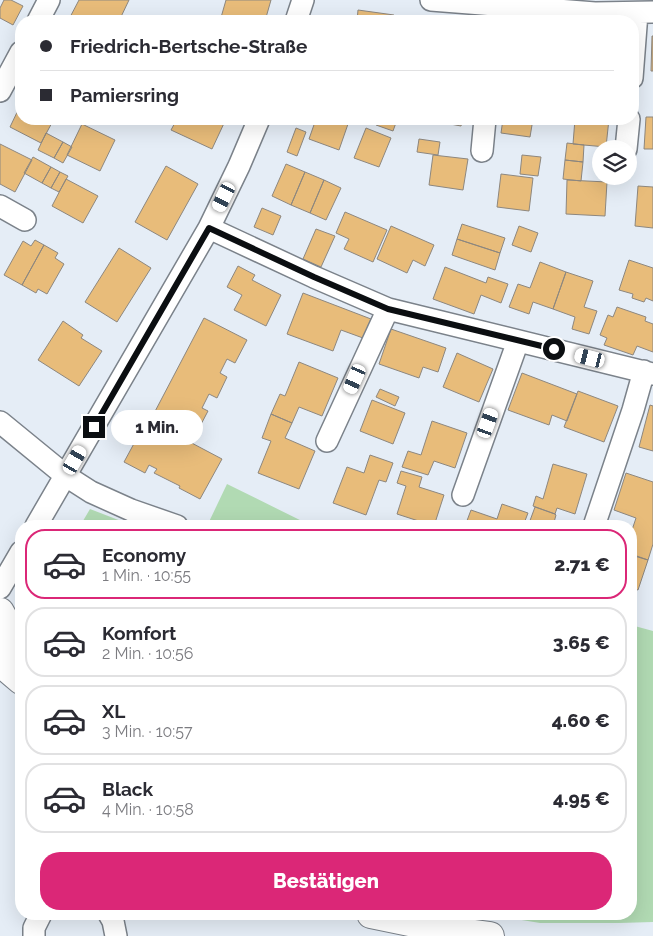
<!DOCTYPE html>
<html lang="de">
<head>
<meta charset="utf-8">
<style>
	:root { --surface:#fff; --page:#f7f7f7; --text:#2b2b33; --muted:#7c7c81; --line:#e1e1e2; --accent:#db2777 }
	body { margin:0; font-family:Raleway,sans-serif; background:var(--page); color:var(--text); height:100vh; display:flex; flex-direction:column; font-size:19px; white-space:nowrap }
	* { box-sizing:border-box; margin:0 }
	p { font-size:16px; color:var(--muted) }
	.icon { flex:none; width:28px; height:28px; fill:none; stroke:currentColor; stroke-width:2; stroke-linecap:round; stroke-linejoin:round }
	.map { position:relative; flex:1; overflow:hidden }
	.details { position:absolute; left:15px; top:520px; width:622px; height:400px; display:flex; flex-direction:column; background:var(--surface); border-radius:20px; box-shadow:0 5px 20px #0002 }
	.details>* { flex:none }
	.top-card { position:absolute; left:15px; top:15px; width:624px; height:110px; border-radius:20px; box-shadow:0 5px 20px #0002; display:grid; align-content:center; height:110px; padding:0 25px; background:var(--surface) }
	.fabs { position:absolute; left:592px; top:140px; display:grid; gap:10px }
	.fabs a { display:grid; place-items:center; width:45px; height:45px; border-radius:50%; background:var(--surface); box-shadow:0 5px 20px #0002; font-size:25px }
	.end { position:absolute; width:22px; height:22px; margin:-11px; border:6px solid #0b0e11; background:#fff; box-shadow:0 0 0 2px #fff }
	.from { border-radius:50% }
	.bubble { position:absolute; height:35px; border-radius:18px; background:var(--surface); box-shadow:0 5px 20px #0002; font-size:16px; font-weight:800; line-height:35px; text-align:center }
	.car { position:absolute; width:15px; height:30px; margin:-15px -8px; border-radius:6px; box-shadow:0 0 4px 1px #0007; background:linear-gradient(#fff 24%,#345 0 40%,#fff 0 76%,#345 0 86%,#fff 0) }
	.top-card b { display:flex; align-items:center; gap:18px; height:48px; font-size:19px }
	.top-card b+b { border-top:1px solid var(--line) }
	.top-card i { width:12px; height:12px; background:var(--text) }
	ul { padding:9px 0 0; list-style:none }
	li { display:flex; align-items:center; gap:15px; height:70px; margin:0 10px 8px; padding:0 15px; border:2px solid var(--line); border-radius:20px }
	li div { flex:1 }
	li b { display:block; font-size:19px }
	li em { font-style:normal; font-weight:800 }
	li.active { border-color:var(--accent) }
	li>.icon { width:45px; height:45px; stroke-width:1.5 }
	.cta { display:flex; gap:10px; margin-top:auto; padding:10px 25px }
	.cta a { flex:1; height:58px; border-radius:20px; background:var(--accent); color:#fff; font-size:20px; font-weight:800; line-height:58px; text-align:center }
	.map>svg:first-child { display:block }
	.green { fill:#b1dab3 }
	.building { fill:#e8bc7a; stroke:#8d877f }
	.lines { fill:none; stroke-linecap:round; stroke-linejoin:round }
	.street-casing { stroke:#7b828a; stroke-width:24 }
	.secondary-casing { stroke:#7b828a; stroke-width:30 }
	.street { stroke:#fff; stroke-width:21 }
	.secondary { stroke:#fff; stroke-width:28 }
	.route { stroke:#0b0e11; stroke-width:6 }
</style>
</head>
<body>
<div class="map">
<svg width="653" height="936" viewBox="0 0 653 936">
	<rect width="100%" height="100%" fill="#e5edf6"/>
	<path class="green" d="M227,484l85,42h-105z
		M90,509l44,17h-54z
		M631,625l22,6v291l-34,1h-79l-55,-9h146z"/>
	<path class="building" d="M4,0h7l12,6 -10,19 -13,-7v-10z
		M79,0h50l-10,21h-51z
		M226,0h45l-6,21h-45z
		M358,10l36,5 -1,6h-36z
		M652,36h1v35h-2z
		M21,104v15h33l-13,24 -31,-16z
		M646,117h7v32h-9z
		M177,119h49l-14,30 -41,-19z
		M316,119h18l14,5 -9,26 -30,-11z
		M378,119l19,1 -4,11 -17,-6z
		M434,119h29l-2,7 -27,-5z
		M503,119h30l-3,18 -29,-4z
		M575,119h34l-3,28 -33,-3z
		M82,124l33,16 -15,31 -33,-16z
		M296,128l10,4 -9,24 -10,-4z
		M366,128l25,10 -12,29 -25,-9z
		M46,133l17,9 -9,16 -16,-8z
		M419,139l21,3 -2,13 -21,-3z
		M63,142l9,5 -9,16 -9,-5z
		M567,143l17,2 -1,17 -18,-2z
		M0,144l32,16 -17,32 -15,-8z
		M433,155l35,4 -5,31 -34,-5z
		M522,155l19,2 -3,19 -18,-2z
		M33,157l18,10 -9,16 -18,-10z
		M565,160l18,2 -2,19 -18,-2z
		M286,164l19,8 -14,33 -19,-9z
		M166,166l32,18 -31,56 -32,-18z
		M51,167l9,5 -9,16 -9,-5z
		M60,172l8,4 -9,16 -8,-4z
		M305,172l19,8 -14,33 -19,-8z
		M501,174l32,4 -4,33 -32,-4z
		M66,179l32,17 -15,27 -31,-17z
		M324,180l17,8 -15,32 -16,-7z
		M567,180l40,2 -2,34 -39,-2z
		M638,186l15,1v41l-18,-2z
		M262,208l19,8 -8,19 -19,-8z
		M345,212l42,18 -14,32 -29,-13 5,-10 -13,-6z
		M462,224l43,14 -5,15 -43,-14z
		M391,226l43,19 -9,21 -12,-6 -6,13 -30,-14z
		M519,226l19,7 -7,19 -19,-7z
		M316,229l19,7 -14,31 -18,-8z
		M457,239l43,14 -5,17 -43,-15z
		M35,240l9,5 -22,40 -18,-10 19,-34 8,5z
		M44,245l14,8 -3,5 9,6 -17,30 -9,-5 -2,4 -14,-8z
		M119,248l32,20 -34,54 -32,-20z
		M629,260l24,8v33l-7,-3 -2,4 -12,-4 1,-4 -14,-4z
		M540,262l26,10 -13,37 -20,-7 -4,12 -20,-7 9,-23 12,4z
		M238,266l17,9 -3,5 29,15 -15,31 -32,-16 8,-15 -15,-8z
		M445,267l41,16 2,-6 20,7 -7,19 -20,-8 -7,19 -41,-15z
		M566,272l27,9 -9,26 13,4 -8,23 -17,-5 3,-12 -22,-8z
		M303,293l68,26 -8,19 -22,-8 -8,21 -46,-17z
		M617,307l29,10 -1,4 8,3v28l-16,-6 -4,9 -29,-10 3,-7 -7,-3 8,-20 5,2z
		M204,318l43,22 -12,23 -8,-4 -7,14 7,4 -10,21 -8,-4 -7,14 6,3 -10,19 -6,-3 -6,13 36,19 -22,40 -21,-11 1,-2 -26,-13 3,-4 -8,-4 -4,8 -21,-11 13,-24 3,2z
		M63,321l20,14 -2,3 21,13 -23,35 -41,-26z
		M391,329l55,19 -8,24 -15,-5 -4,11 -40,-14z
		M457,353l36,16 -14,33 -36,-15z
		M299,362l39,16 -16,38 -23,-9 -7,16 -21,-9 9,-20 5,2z
		M522,373l55,21 -10,27 -15,-6 -3,10 -41,-15z
		M380,389l19,8 -4,9 -19,-9z
		M578,391l40,15 -14,36 -40,-15z
		M372,400l33,13 -12,31 -33,-13z
		M650,405l3,1v45l-14,-4z
		M271,414l21,9 -7,15 30,13 -16,38 -41,-16 13,-32 -9,-3z
		M432,421l35,12 -12,35 -21,-7 -6,14 -26,-8 6,-16 13,4z
		M370,455l23,8 -7,19 -7,-2 -13,35 -33,-12 14,-36 17,6z
		M553,464l34,10 -12,40 -18,-6 -2,6 -22,-8 3,-10 7,3z
		M401,471l21,6 -3,10 25,8 -10,31 -37,-12 9,-28 -9,-3z
		M626,473l27,9v62l-5,16 -17,-6v-21l5,-15 -22,-8z
		M502,504l26,9 -5,13h-58l6,-16 26,9z
		M535,507l20,7 1,1 -3,11h-25z
		M631,555l17,5 -10,30 -7,-2z"/>
	<g class="lines">
		<defs>
			<path id="street" d="M431,0l164,13 58,-1
				M38,21l11,-21
				M296,21l7,-21
				M632,78l5,-65
				M0,91l21,-39
				M626,149l3,-30
				M482,151l3,-32
				M0,206l25,14
				M209,228l105,49 74,32 265,65
				M0,422l66,54 25,16 40,18 46,16
				M327,441l61,-132
				M463,495l55,-154
				M36,526l173,-298 30,-62 20,-47
				M594,526l39,-116 11,-39
				M0,588l21,-36
				M109,914l4,7 3,15
				M34,936v-8l7,-14"/>
			<path id="secondary" d="M0,612c11,17 12,37 0,54
				M2,664l19,16
				M371,914l82,17 37,5"/>
		</defs>
		<use href="#street" class="street-casing"/>
		<use href="#secondary" class="secondary-casing"/>
		<use href="#street" class="street"/>
		<use href="#secondary" class="secondary"/>
	</g>
	<g class="lines">
		<path class="route" d="M94,427l115,-199 105,49 74,32 166,40"/>
	</g>
</svg>
<div class="fabs">
<a><svg class="icon" aria-label="layers" viewBox="0 0 24 24"><path d="M12 4l9 5-9 5-9-5zM3 14l9 5 9-5"/></svg></a>
</div>
<i class="end from" style="left:554px;top:349px"></i>
<i class="end" style="left:94px;top:427px"></i>
<div class="bubble" style="left:111px;top:410px;width:92px">1 Min.</div>
<i class="car" style="left:224px;top:197px;rotate:206deg"></i>
<i class="car" style="left:590px;top:358px;rotate:284deg"></i>
<i class="car" style="left:355px;top:379px;rotate:204deg"></i>
<i class="car" style="left:488px;top:423px;rotate:20deg"></i>
<i class="car" style="left:75px;top:460px;rotate:30deg"></i>
<div class="top-card">
<b><i class="from"></i>Friedrich-Bertsche-Straße</b>
<b><i></i>Pamiersring</b>
</div>
<section class="details">
<ul>
<li class="active"><svg class="icon" aria-label="car" viewBox="0 0 24 24"><path d="M5 17H2v-5l4-1 3-4h7l3 4 3 1v5h-3M9 17h6M6 11h13"/><circle cx="7" cy="17" r="2"/><circle cx="17" cy="17" r="2"/></svg><div><b>Economy</b><p>1 Min. · 10:55</p></div><em>2.71 €</em></li>
<li><svg class="icon" aria-label="car" viewBox="0 0 24 24"><path d="M5 17H2v-5l4-1 3-4h7l3 4 3 1v5h-3M9 17h6M6 11h13"/><circle cx="7" cy="17" r="2"/><circle cx="17" cy="17" r="2"/></svg><div><b>Komfort</b><p>2 Min. · 10:56</p></div><em>3.65 €</em></li>
<li><svg class="icon" aria-label="car" viewBox="0 0 24 24"><path d="M5 17H2v-5l4-1 3-4h7l3 4 3 1v5h-3M9 17h6M6 11h13"/><circle cx="7" cy="17" r="2"/><circle cx="17" cy="17" r="2"/></svg><div><b>XL</b><p>3 Min. · 10:57</p></div><em>4.60 €</em></li>
<li><svg class="icon" aria-label="car" viewBox="0 0 24 24"><path d="M5 17H2v-5l4-1 3-4h7l3 4 3 1v5h-3M9 17h6M6 11h13"/><circle cx="7" cy="17" r="2"/><circle cx="17" cy="17" r="2"/></svg><div><b>Black</b><p>4 Min. · 10:58</p></div><em>4.95 €</em></li>
</ul>
<div class="cta"><a>Bestätigen</a></div>
</section>
</div>
</body>
</html>
